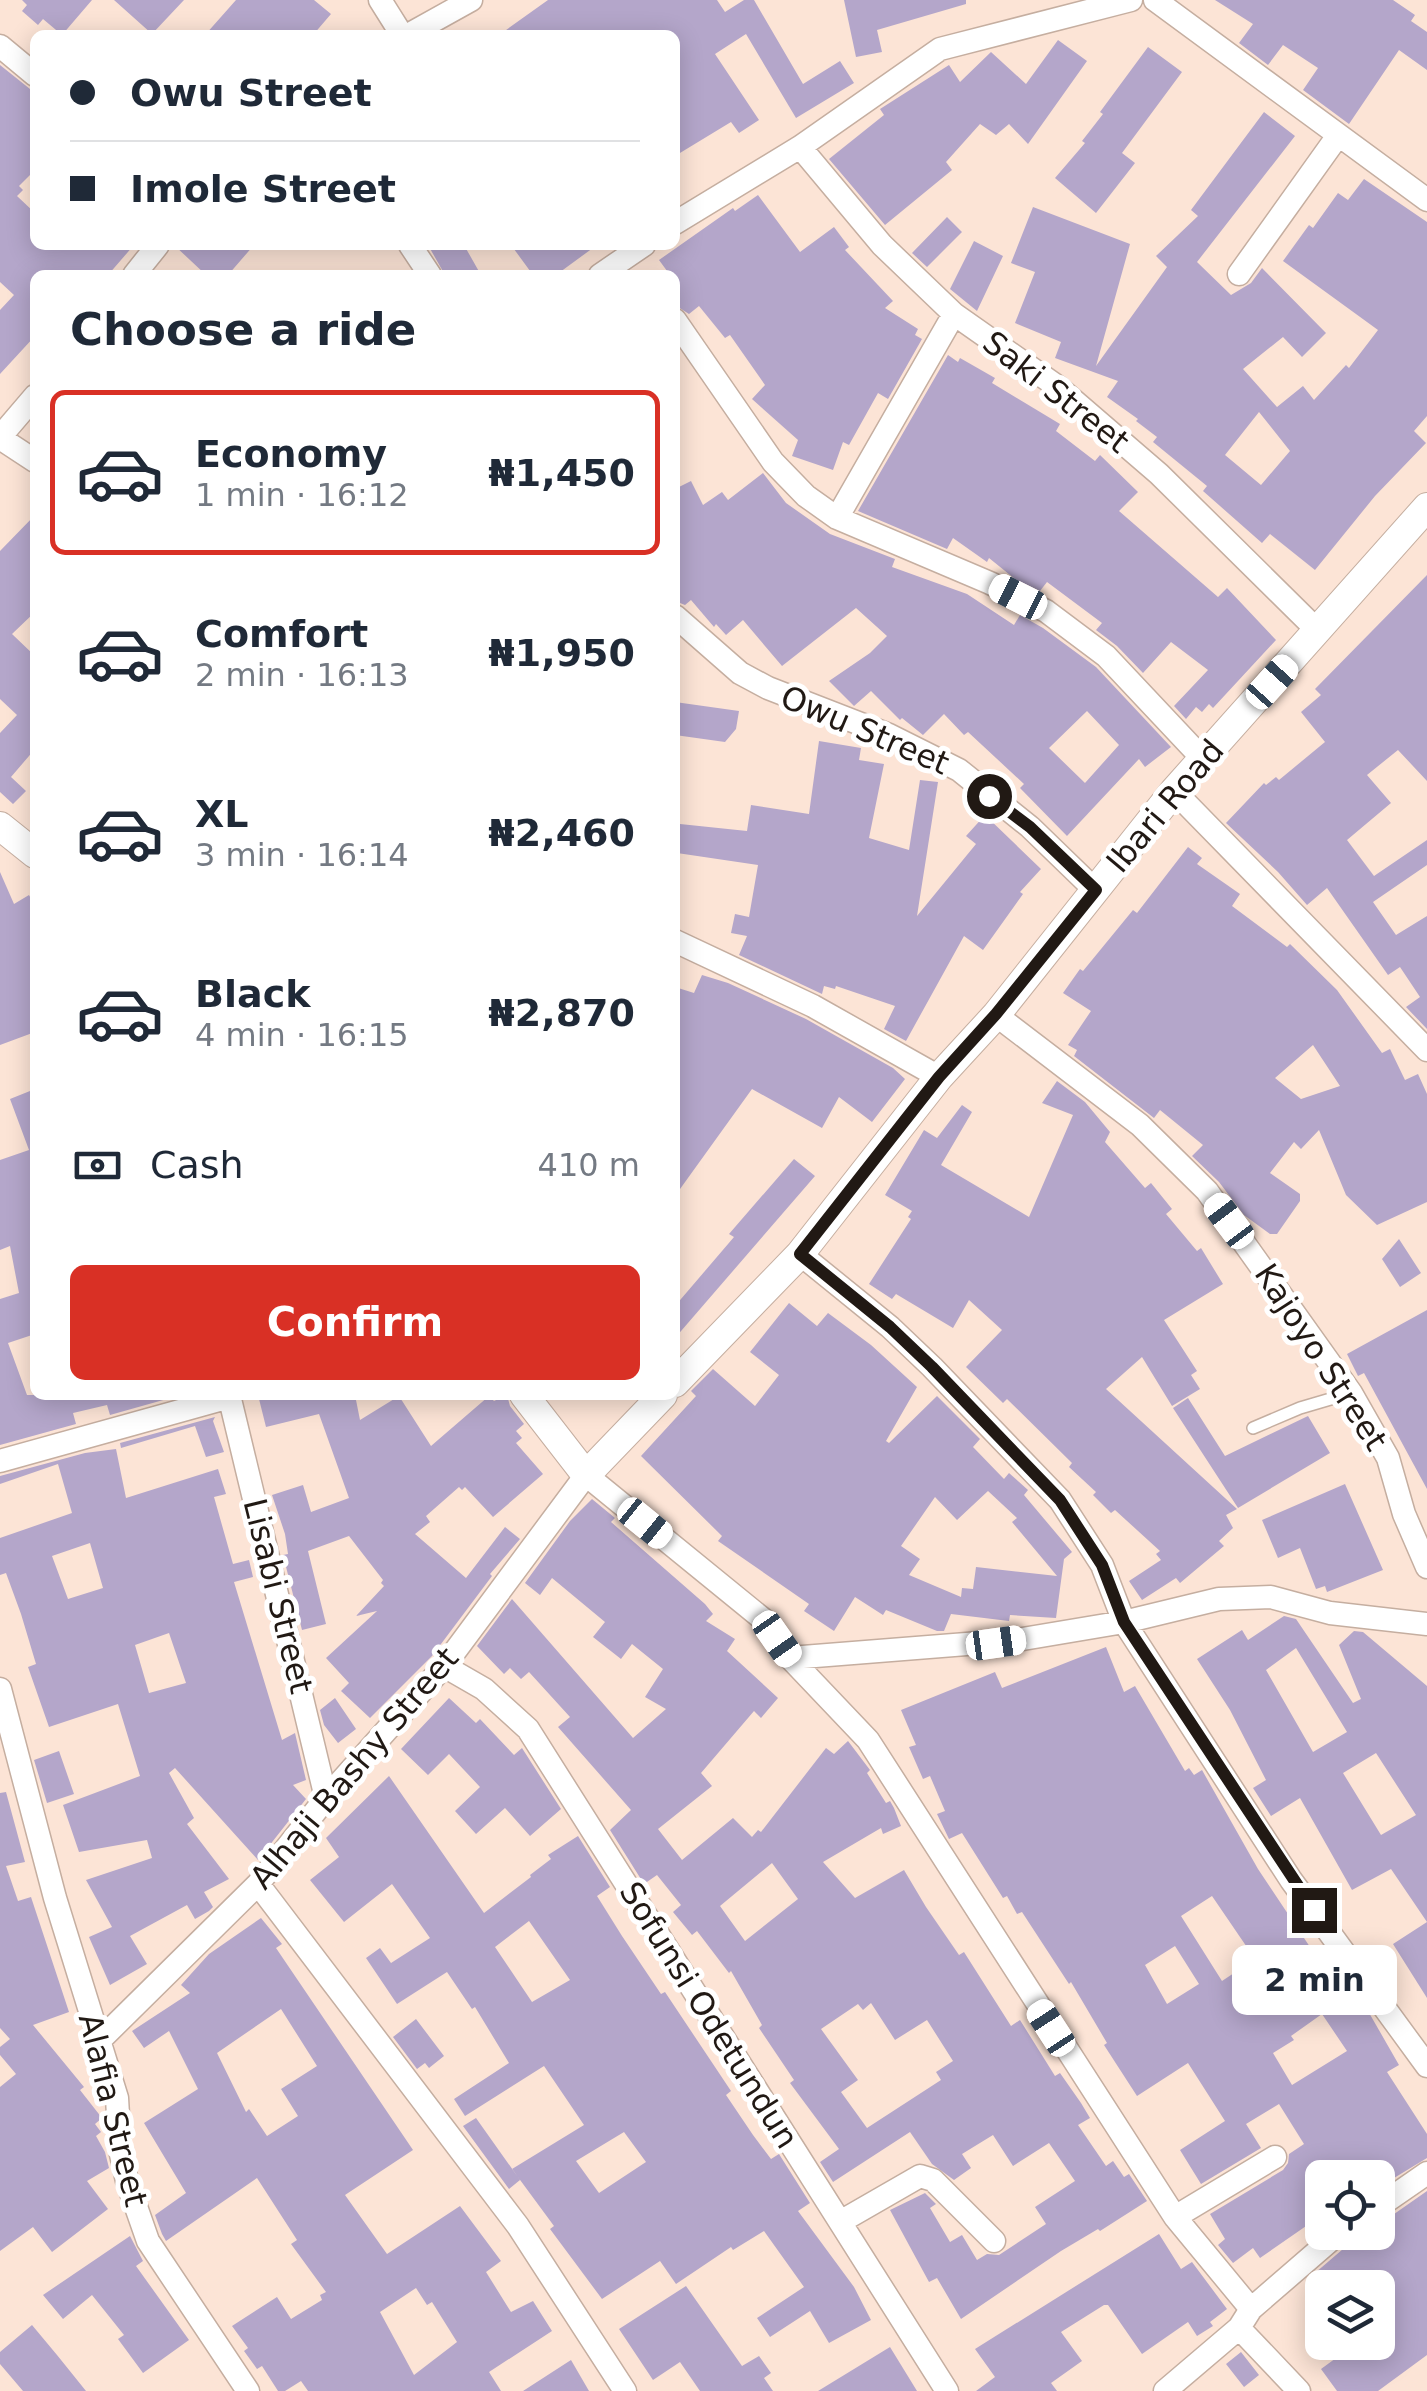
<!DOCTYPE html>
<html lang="en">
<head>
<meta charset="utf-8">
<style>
	:root { --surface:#fff; --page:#f2f2f3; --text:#1f2937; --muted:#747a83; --line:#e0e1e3; --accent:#d93025 }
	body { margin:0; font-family:"DejaVu Sans",sans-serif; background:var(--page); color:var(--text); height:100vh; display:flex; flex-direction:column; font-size:38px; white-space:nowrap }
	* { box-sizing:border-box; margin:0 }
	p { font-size:32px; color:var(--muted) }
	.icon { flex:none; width:55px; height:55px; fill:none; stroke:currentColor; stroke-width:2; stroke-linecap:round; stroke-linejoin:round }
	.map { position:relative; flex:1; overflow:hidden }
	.sheet { position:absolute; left:30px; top:270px; width:650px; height:1130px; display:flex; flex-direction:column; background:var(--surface); border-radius:15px; box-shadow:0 5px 25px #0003 }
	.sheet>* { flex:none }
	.hud { position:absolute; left:30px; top:30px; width:650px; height:220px; border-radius:15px; box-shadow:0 5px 25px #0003; display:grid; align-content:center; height:220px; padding:0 40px; background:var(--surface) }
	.tools { position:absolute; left:1305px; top:2160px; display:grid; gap:20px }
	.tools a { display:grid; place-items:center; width:90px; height:90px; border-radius:15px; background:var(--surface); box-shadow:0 5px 25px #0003; font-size:50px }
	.end { position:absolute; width:45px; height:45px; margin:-22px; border:12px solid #211914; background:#fff; box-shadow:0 0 0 5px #fff }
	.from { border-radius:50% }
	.bubble { position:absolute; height:70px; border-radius:15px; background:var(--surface); box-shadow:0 5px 25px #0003; font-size:32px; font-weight:800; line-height:70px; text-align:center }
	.car { position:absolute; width:30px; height:60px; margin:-30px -15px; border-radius:12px; box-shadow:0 0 8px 2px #0007; background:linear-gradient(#fff 24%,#345 0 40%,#fff 0 76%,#345 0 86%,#fff 0) }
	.hud b { display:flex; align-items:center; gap:35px; height:95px; font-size:38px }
	.hud b+b { border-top:2px solid var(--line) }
	.hud i { width:25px; height:25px; background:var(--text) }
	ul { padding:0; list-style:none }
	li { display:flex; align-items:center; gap:30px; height:165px; margin:0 20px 15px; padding:0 20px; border:5px solid transparent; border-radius:15px }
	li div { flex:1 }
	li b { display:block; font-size:38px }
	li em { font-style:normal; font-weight:800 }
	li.current { border-color:var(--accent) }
	li>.icon { width:90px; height:90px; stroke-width:1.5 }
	h2 { padding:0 40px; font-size:45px; line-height:120px }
	.pay { display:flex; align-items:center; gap:25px; height:110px; padding:0 40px; font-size:38px }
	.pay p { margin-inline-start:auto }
	.button { display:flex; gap:20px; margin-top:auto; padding:20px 40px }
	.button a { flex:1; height:115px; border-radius:15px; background:var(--accent); color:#fff; font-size:40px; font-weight:800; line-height:115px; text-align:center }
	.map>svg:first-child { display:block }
	.building { fill:#b4a6ca; fill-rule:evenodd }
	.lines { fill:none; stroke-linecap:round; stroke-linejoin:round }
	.service-casing { stroke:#c5aea0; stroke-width:14 }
	.minor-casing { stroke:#c5aea0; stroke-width:25 }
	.tertiary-casing { stroke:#c5aea0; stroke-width:30 }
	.service { stroke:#fff; stroke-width:11 }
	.minor { stroke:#fff; stroke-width:22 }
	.tertiary { stroke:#fff; stroke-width:28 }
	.route { stroke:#211914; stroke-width:12 }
	.labels { text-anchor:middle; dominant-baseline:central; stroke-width:10; stroke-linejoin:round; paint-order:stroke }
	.street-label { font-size:32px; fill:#211914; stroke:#fff }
</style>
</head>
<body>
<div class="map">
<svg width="1427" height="2391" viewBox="0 0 1427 2391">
	<rect width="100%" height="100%" fill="#fce4d6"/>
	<path class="building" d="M22,0h70l-30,35 -19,-16 -5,6 -16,-14 5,-6z
		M114,0h70l-32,34z
		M236,0h78l17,14 -18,21h-108z
		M548,0h169l8,12 19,-12h10l49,84 37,-23 14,22 -58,35 -50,-84 -31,20 44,66 -20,13 -8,-11 -56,34v-121h-176z
		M844,0h122v4l-89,26 5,22 -26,5z
		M1215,0h178l22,15 -4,6 16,11v38l-28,-20 -50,74 -46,-34 15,-22 -35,-23 -15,20 -29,-22 14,-19z
		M1058,40l29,21 -59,83 -19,-20 -13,11 -16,-11 -34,38 6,8 -67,55 -56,-66 55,-44 -4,-6 69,-44 11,17 31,-30 35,32z
		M1148,47l34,25 -60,81 13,10 -39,50 -41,-35 30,-35 -3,-2 21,-27 -3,-2z
		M0,65l35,28v77l-16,16 4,4 -6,6 18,17v32h99l-26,30h-73v61l-35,38v-64l14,-15 -14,-13z
		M1264,112l31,24 -98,126 34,33 20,-12 11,-15 64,65 -24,24 -19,-20 -40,32 34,38 26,-21 11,14 32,-35 3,3 29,-38 -95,-69 26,-36 4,3 25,-35 10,7 16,-21 63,43v194l-13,15 12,12 -51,53 -60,74 -45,-36 -8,9 -59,-52 4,-5 -54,-44 4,-5 -21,-16 2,-2 -31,-22 11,-16 -63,-23 6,-16 -46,-19 20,-51 -24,-9 22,-56 97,37 -34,122 71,-99 -11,-11 42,-40 -7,-6zM1259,412l31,39 -29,34 -36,-30z
		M758,195l42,57 34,-25 15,20 -4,3 48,51 -8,7 33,21 -3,6 7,4 -34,60 -10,-6 -29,52 -6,-3 -10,28 -41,-14 6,-16 -46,-41 13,-14 -35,-50 -5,3 -26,-32 -10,8 -14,-9v-14l4,-3 -4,-13h-5l-11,-15 74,-52 2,3z
		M947,217l15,15 -35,35 -15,-14z
		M974,241l29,15 -26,55 -27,-22z
		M174,245h80l-26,30h-22z
		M428,245h36l17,30h-36z
		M511,245h86l-41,30h-23z
		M948,355l10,7 2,-4 35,20 -3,5 68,41 -4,7 39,30 5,-6 38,37 -19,19 99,86 9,-9 49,52 -63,68 -4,-4 -7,8 -6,-5 -10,12 -12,-13 34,-36 -37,-28 -28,31 -26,-27 -21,-16 6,-7 -55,-41 -7,9 -25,-12 -26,-21 -2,4 -34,-24 -6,11 -89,-38z
		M763,473l23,30 44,31 65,25 -3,8 75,27 47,31 6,-10 23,13 53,39 75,80 -26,20 -6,-8 -72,77 -47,-48 4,-4 -56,-52 -4,3 -20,-21 -21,21 -21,-17 -2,2 -29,-29 -17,15 -25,-25 41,-28 17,-17 -31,-28 -74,58 -39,-46 -17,15 -10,-11 -2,3 -23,-27 -6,5 -10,-4v-112l16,-8 12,24 19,-13 6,8zM1087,711l32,34 -34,38 -36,-35z
		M35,515v97l-23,22 23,22v93l-24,28 15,14 -13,13 -13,-12v-59l17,-18 -17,-16v-148z
		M1427,575v206l-29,-31 -31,25 24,28 -44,37 27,36 53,-36v25l-54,37 23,33 31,-19v113l-21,-22 14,-10 -20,-30 -12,8 -61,-87 -20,17 -29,-33 -52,-49 38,-40 2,2 10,-8 3,3 46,-38 -24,-30 20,-17 -6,-6z
		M675,702l64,9 -3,18 -11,13 -50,-7z
		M819,741l42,7 -2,12 25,4 -15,74 40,12 11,-70 18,2 -21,134 59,-72 -10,-8 19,-21 56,54 -21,23 3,2 -40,56 -19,-14 -58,105 -22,-12 11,-23 -59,-20 -1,3 -11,-3 -2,8 -83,-39 8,-19 -16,-3 4,-19 14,3 9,-52 -81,-12 3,-29 67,7 4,-26 58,9z
		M1188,847l14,11 -5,6 43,30 -8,12 55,41 3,-3 47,46 45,63 8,-4 15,31 13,-6 9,20v108l-50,23 -31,-30 -27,-65 -18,19 -7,-7 -24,31 30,21v7l-23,33h-7l-26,-19 -25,-33 -27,-26 11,-11 -43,-35 -6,8 -80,-62 3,-6 -9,-5 23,-34 -28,-18 17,-24 3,2 50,-61 4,3zM1313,1045l27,41 -39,13 -26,-21z
		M0,872l14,32 15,-9 6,11v126l-35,13z
		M702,975l26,8 78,36 87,49 12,11 -33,43 -33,-25 -17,31 -70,-39 -77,107v-209l19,6z
		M1057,1081l28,21 25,30 -5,10 40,46 6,-5 21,26 -6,5 31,37 4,-3 22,36 -59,36 33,51 -6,4 9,14 -28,17 -30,-49 -36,32 131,120 -11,6 7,13 -14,13 5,5 -44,37 -4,-5 -34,22 -13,-19 32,-21 -5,-6 4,-3 -45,-41 -4,3 -18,-18 3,-3 -27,-25 3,-4 -65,-64 -4,4 -37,-36 36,-37 -33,-30 -16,28 -57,-34 -4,5 -23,-15 42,-65 -3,-2 4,-6 -27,-16 39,-65 13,8 25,-33 10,7 -31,53 88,52 44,-102 -31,-12z
		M35,1089v245l-27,9 19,52h154l-71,20 -3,-10 -34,8 3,11 -76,21v-146l19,-6 -9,-47 -10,4v-90l29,-10 -19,-51z
		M794,1159l21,17 -140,162v-32l59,-69 -5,-3z
		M1399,1239l22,34 -21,14 -18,-28z
		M789,1303l28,23 11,-13 43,32 46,42 -31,54 3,2 48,-47 43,43 -7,8 31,32 5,-6 19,17 -4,5 48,57 -8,7 -8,59 -46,-3 -1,6 -58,-7 -7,17h-7l-51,-21 -3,5 -28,-18 -21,34 -30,-20 5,-7 -91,-63 4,-5 -81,-80 55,-60 -5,-5 22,-22 42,37 24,-31 -29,-23zM988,1491l29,27 -5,4 45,54 -81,-9 -3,22 -11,-1 -1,9 -52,-22 11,-16 -19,-13 34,-49 22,23z
		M1427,1310v179l-63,-116 -6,3 -11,-22z
		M258,1395h97l5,25 39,-24 32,50 58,-50 5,5 13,-6 3,11 14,18 -8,7 6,7 -6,5 27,31 -50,43 -28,-30 -3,3 -3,-3 -33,29 4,6 -15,12 51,44 39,-51 15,12 -30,35 2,2 -60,80 -62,62 -29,-27 8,-8 -23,-25 51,-47 -21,5 28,-30 -3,-3 2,-3 -34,-44 -41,15 18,73 -24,6 -19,-75 5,-1 -3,-20 -13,-39 31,-10 8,27 38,-14 -30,-84 -53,13z
		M1188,1398l37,58 83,-40 22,37 -92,55 -65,-100z
		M215,1417l-2,4 11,31 -18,5 -11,-31 -74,22 -1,-5z
		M116,1449l10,49 92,-29 8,25 -12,3 19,67 16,-4 4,17 -19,5 48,158 13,-7 11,47 -13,5 13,14 -48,61 -83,-92 -6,5 25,45 -7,6 42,55 -25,13 9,15 -4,4 -14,8 -8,-14 -57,31 17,28 -37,21 -21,-48 23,-10 -26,-47 66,-22 -5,-18 -68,12 -16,-47 77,-29 -22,-72 -69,23 -21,-60 8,-3 -15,-50 -15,-41 -6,2v-37l72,-25 -14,-49 -58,20v-8l85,-23zM90,1543l13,45 -35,11 -16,-43zM169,1633l17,50 -37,10 -14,-48z
		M1345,1484l38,86 -56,22 -2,-6 -9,3 -16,-41 -22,10 -16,-38z
		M592,1499l23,19 -4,4 94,82 8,10 -7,7 29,18 -8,12 51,47 -17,20 -7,-7 -53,62 11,13 -54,43 24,31 51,-42 19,19 6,-7 3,2 65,-84 8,6 14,-13 22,29 -3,3 19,30 4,-2 4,7 7,18 -18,8 -2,-6 -58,34 32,36 49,-28 22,37 33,48 5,-3 47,74 9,-6 35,56 5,-3 21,30 9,15 -12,7 28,41 7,-5 11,16 5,-3 18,27 -47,30 -2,-2 -37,22 -100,68 -24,-41 -8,4 -39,-72 35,-17 11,11 -6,4 20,34 12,-7 15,25 10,-6 12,1 47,-31 -11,-17 40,-26 -26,-38 -36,23 -20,-31 -31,19 9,14 -17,12 -22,-16 -22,-32 -77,50 -13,-20 19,-13 -49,-66 4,-3 -35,-52 3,-3 -31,-54 -2,2 -32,-42 -5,4 -19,-23 8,-7 -24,-30 -13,9 -34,-54 21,-20 -73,-83 12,-10 -41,-45 -8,7 -11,-11 -6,6 -27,-28 35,-47 121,139 33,-29 -21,-12 18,-28 -31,-25 -11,15 -28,-22 12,-15 -53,-44 -12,17 -15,-12 45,-62zM772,1863l26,36 -53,42 -25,-35zM871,2003l24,37 32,-20 26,41 -17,11 5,8 -74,48 -26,-36 17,-12 -37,-51 37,-25 5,6z
		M1284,1616l12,3 57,84 8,-4 -22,-54 15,-14 9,1 64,54v312l-34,-54 34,-22 -36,-53 -39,21 -52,-92 -29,18 -18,-28 13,-8 -36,-70 -33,-51 45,-29 6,10zM1296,1648l51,84 -34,20 -47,-82zM1376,1753l40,62 -35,20 -38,-62z
		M1106,1647l18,45 11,-6 50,85 4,-3 5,7 8,-5 56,99 68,102 9,-6 33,46 31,54 -12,7 40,62v24l-33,20h-61l-11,-15v52l-62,43 -7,-10 -20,15 -15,-18 7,-6 -15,-25 73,-44 5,-7 1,-9 15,-10 -25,-40 -33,20 15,24 -60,36 -21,-34 45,-29 -37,-58 -51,33 -33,-51 3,-2 -36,-61 -2,2 -47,-72 -5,2 -10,-18 -4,2 -41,-65 -13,6 -12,-25 8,-3 -15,-35 -7,3 -14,-32 7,-2 -15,-35 94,-38 7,16zM1212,1896l43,63 -33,22 -41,-65zM1175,1946l24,38 -32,20 -22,-39zM1322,2014l25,37 -55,34 -19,-32 21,-13 -3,-4z
		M335,1698l21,31 -18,14 -14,-18 -4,-15z
		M449,1698l27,25 4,-4 34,36 8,-7 39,61 -31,27 -25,-28 -29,26 -21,-23 25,-24 -31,-33 -21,21 -27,-26z
		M59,1751l15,43 -27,9 -13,-43z
		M389,1776l95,137 47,-36 -1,-2 21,-16 -3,-4 30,-19 32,51 -13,9 25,40 39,58 4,-2 66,99 -5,4 27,40 18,24 8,-5 31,49 -12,8 56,76 17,33 -42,23 -19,-32 -40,26 -13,-19 47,-31 -40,-56 -31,19 -2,-3 -55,37 -16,-23 -58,38 -52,-70 4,-3 -42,-57 72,-44 -40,-59 -79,50 -11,-17 55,-36 -34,-56 -3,2 -25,-37 -50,32 -31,-46 14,-10 11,15 39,-25 -38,-54 -48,38 -34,-42 29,-23 -13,-19zM529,1921l41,59 -38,22 -37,-55zM624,2132l22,30 -47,31 -23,-32z
		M6,1792l19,70 -19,4 12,35 13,-4 38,115 -36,13 51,62 -4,3 22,28 -7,6 6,8 -5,4 9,16 4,16 -22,13 21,28 -56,43 -19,-25 -33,24v-164l16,-13 -16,-19v-8l10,-8 -10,-11v-235z
		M261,1918l21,26 -6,4 137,202 -68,45 42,59 73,-48 41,55 -15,11 25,40 22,-11 19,30 -63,41 12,19h-193l-7,-10 -16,10h-7l-16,-25 -5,3 -13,-18 4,-3 -16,-22 45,-29 14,22 31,-19 -2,-5 6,-3 -35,-48 6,-4 -40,-62 -91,63 -4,-7 -7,-19 31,-22 -42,-70 54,-34 -29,-58 -25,17 -12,-17 58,-38 -9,-8 28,-31zM281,2009l36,57 -36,23 17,27 -31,20 -18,-27 -3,3 -29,-59zM416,2288l11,17 5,-3 25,40 -43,33 -34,-63z
		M416,2019l28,37 -15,12 -4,-5 -8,6 -24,-32z
		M476,2118l44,62 -11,9 -46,-63z
		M1427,2191v164l-49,36h-41l-16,-22 37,-27h20v-54h-64l-6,-9 42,-36 4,-8 24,-3v-10l9,-3z
		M1159,2234l22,35 11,-7 35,47 -17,13 3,4 -16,10 -9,-14 -46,32 -34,-49h-4l-43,27 21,29 -31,22 6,8h-81l19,-14 -20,-28z
		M130,2236l13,25 -7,5 53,74 -46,33 -25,-34 6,-4 -32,-40 -29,24 -20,-24z
		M686,2286l56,80 17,-10 12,17 -7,5 9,13h-73l-20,-29 -27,18 -34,-51z
		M32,2325l25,30 29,36h-63l-23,-27v-12z
		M890,2347l27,44h-99z
		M1241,2352l18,23 -15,12 -18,-23z
		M571,2360l18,31h-66z"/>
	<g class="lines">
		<defs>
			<path id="service" d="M1253,1428l47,-20 51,-15"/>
			<path id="minor" d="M380,0l22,35
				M1155,0l272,200
				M408,35l63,-35
				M0,46l35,29
				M800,147l82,98 72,69 104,73 101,87 159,157
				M675,223l125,-76 140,-98 191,-49
				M410,245l20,30
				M1239,274l98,-137
				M134,275l24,-30
				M600,275l44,-30
				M675,320l98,142 33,34 31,22 153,65 56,28 60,45 96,102
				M0,437l35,-41
				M0,438l35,23
				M837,518l117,-204
				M675,616l65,57 28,15 121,47 70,35 71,57 65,63
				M1174,791l253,259
				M675,941l138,65 126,71
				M996,1015l144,110 67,66 144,202 37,65 16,56 23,53
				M800,1254l90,73 42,40 128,133 42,65 22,57 167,258 136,186
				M229,1395l97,403
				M0,1461l230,-64
				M790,1658l227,-18 107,-18 95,-23 52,-2 59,16 97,11
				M444,1666l40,23 44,40 419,662
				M0,1689l55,209 62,200 3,52 7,31 21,60 100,150
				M258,1884l260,342 107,165
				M99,2041l159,-157 68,-86 118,-132 142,-191 178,145 26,38 78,82 307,477 76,92
				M1378,2207l49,-34
				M1175,2217l100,-60
				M840,2222l80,-46 13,4 61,61
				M1239,2328l60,63
				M1165,2391l74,-63 12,-19 89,-77"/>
			<path id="tertiary" d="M0,826l35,28
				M675,1383l125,-129 139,-177 57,-62 178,-224 253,-284
				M524,1395l62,80 77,-80"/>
		</defs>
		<use href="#service" class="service-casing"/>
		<use href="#minor" class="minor-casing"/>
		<use href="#tertiary" class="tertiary-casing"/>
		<use href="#service" class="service"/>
		<use href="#minor" class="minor"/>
		<use href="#tertiary" class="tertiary"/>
	</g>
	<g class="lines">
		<path class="route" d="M989,796l41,31 66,63 -100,124 -57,63 -139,177 90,73 42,40 128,133 42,65 22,57 190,288"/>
	</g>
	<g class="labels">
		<g class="street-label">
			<text transform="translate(1056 392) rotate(38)">Saki Street</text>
			<text transform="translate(865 730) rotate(23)">Owu Street</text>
			<text transform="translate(1165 806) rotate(-50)">Ibari Road</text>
			<text transform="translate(1321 1357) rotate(57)">Kajoyo Street</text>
			<text transform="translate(278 1596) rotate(76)">Lisabi Street</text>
			<text transform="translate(354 1768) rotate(-50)">Alhaji Bashy Street</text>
			<text transform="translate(709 2015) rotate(58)">Sofunsi Odetundun</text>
			<text transform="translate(113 2110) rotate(76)">Alafia Street</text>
		</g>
	</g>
</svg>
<div class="tools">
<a><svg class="icon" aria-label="locate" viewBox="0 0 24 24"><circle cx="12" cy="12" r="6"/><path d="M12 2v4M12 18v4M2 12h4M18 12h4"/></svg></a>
<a><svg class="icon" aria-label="layers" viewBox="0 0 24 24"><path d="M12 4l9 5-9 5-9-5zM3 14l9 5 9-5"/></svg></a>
</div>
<i class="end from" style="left:989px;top:796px"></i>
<i class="end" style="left:1314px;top:1910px"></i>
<div class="bubble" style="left:1232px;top:1945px;width:165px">2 min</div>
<i class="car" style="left:1018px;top:597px;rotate:297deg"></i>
<i class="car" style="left:1272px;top:682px;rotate:42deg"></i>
<i class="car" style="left:1229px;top:1221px;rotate:323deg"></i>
<i class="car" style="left:645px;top:1523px;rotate:129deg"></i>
<i class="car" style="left:777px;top:1639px;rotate:145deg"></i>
<i class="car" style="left:996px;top:1643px;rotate:82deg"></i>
<i class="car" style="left:1051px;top:2028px;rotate:327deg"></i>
<div class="hud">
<b><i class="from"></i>Owu Street</b>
<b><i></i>Imole Street</b>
</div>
<section class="sheet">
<h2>Choose a ride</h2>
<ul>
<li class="current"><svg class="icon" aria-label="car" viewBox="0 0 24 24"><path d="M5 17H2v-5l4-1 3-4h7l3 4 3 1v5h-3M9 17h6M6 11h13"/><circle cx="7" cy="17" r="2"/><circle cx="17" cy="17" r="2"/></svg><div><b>Economy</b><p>1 min · 16:12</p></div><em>₦1,450</em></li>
<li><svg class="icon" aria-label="car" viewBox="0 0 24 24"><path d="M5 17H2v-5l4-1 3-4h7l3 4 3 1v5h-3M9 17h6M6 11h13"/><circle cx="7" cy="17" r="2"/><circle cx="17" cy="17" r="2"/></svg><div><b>Comfort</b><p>2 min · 16:13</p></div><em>₦1,950</em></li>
<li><svg class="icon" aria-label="car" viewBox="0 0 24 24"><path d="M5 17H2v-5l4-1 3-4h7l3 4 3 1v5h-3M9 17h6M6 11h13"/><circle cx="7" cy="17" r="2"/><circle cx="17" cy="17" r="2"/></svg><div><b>XL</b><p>3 min · 16:14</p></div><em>₦2,460</em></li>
<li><svg class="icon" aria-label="car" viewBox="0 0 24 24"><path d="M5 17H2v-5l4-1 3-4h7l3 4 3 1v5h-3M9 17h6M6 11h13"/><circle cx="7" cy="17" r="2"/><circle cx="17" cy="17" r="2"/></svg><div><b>Black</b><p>4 min · 16:15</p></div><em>₦2,870</em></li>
</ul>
<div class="pay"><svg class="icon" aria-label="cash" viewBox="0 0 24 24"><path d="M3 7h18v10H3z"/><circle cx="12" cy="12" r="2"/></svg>Cash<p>410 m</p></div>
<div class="button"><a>Confirm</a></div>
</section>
</div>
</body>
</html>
